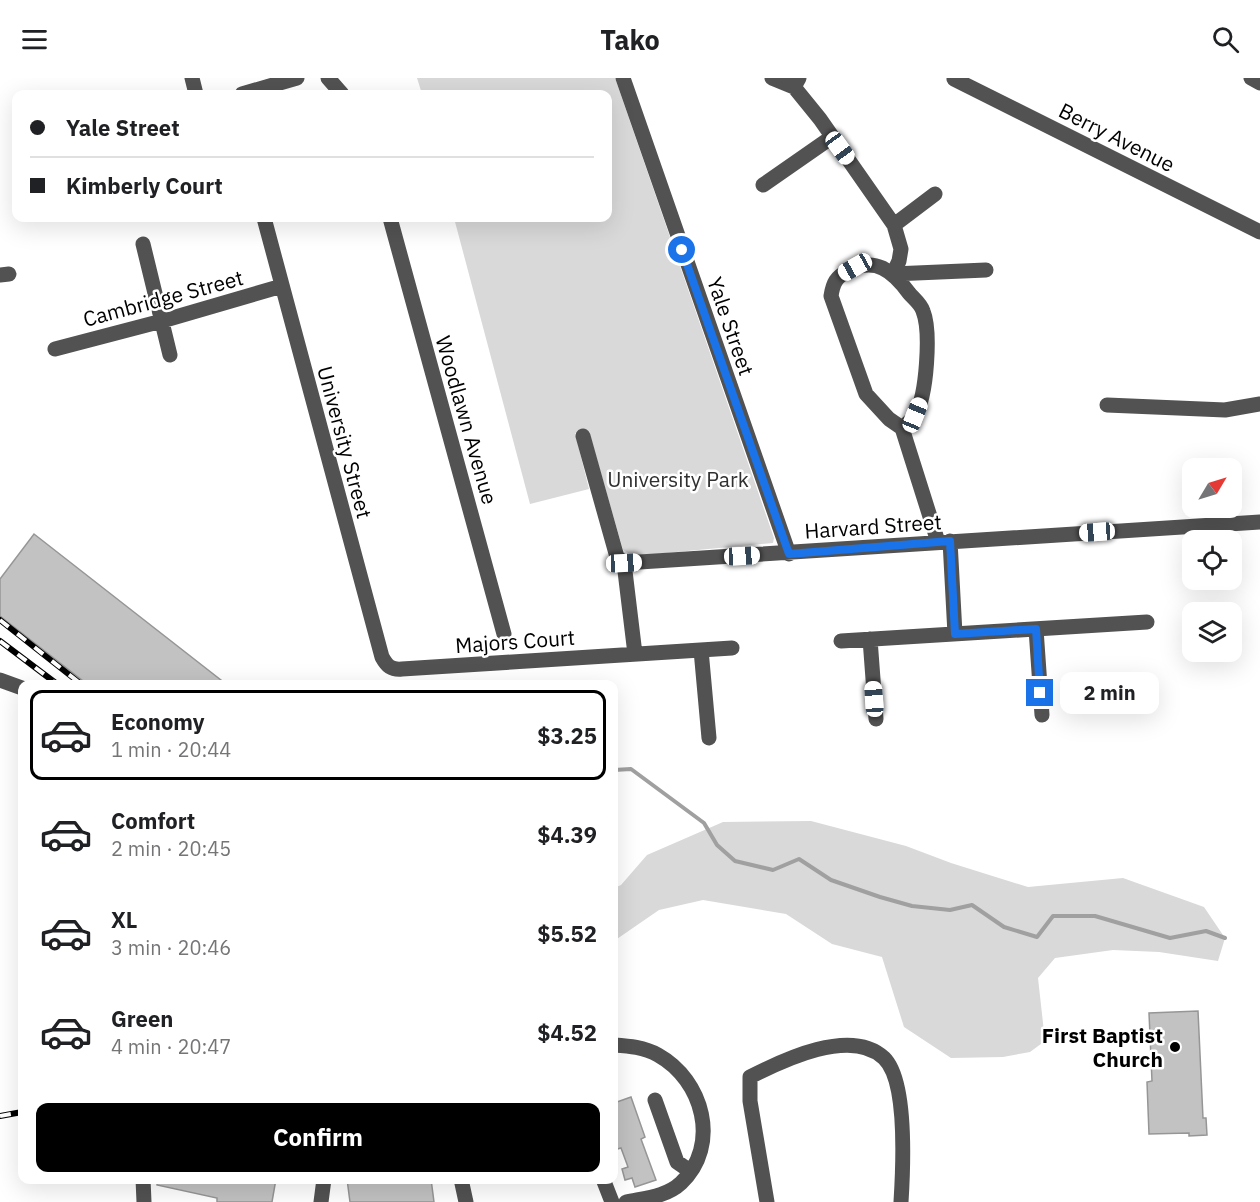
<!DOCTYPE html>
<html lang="en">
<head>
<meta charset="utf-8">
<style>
	:root { --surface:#fff; --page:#f6f6f6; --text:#202124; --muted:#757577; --line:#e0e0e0; --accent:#000 }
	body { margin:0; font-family:"IBM Plex Sans",sans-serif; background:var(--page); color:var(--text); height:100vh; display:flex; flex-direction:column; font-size:22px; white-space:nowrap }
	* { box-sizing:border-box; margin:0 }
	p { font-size:20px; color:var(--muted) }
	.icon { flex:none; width:33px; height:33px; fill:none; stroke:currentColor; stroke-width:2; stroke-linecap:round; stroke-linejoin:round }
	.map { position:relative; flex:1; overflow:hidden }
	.sheet { position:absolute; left:18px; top:602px; width:600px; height:504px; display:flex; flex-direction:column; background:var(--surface); border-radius:12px; box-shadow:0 6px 24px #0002 }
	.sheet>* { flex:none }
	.guide { position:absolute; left:12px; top:12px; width:600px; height:132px; border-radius:12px; box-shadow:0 6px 24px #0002; display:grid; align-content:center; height:132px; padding:0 18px; background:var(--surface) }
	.needle { width:39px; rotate:52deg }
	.buttons { position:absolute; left:1182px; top:380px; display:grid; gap:12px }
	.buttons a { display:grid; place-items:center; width:60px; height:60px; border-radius:12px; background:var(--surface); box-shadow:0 6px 24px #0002; font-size:30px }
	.end { position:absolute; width:27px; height:27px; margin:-14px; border:8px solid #1a73e8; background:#fff; box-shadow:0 0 0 3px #fff }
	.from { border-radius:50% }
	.bubble { position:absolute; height:42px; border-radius:12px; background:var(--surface); box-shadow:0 6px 24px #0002; font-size:20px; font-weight:700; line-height:42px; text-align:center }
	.car { position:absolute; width:18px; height:36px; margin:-18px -9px; border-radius:8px; box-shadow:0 0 4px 2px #0007; background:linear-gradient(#fff 24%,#345 0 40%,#fff 0 76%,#345 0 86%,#fff 0) }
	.guide b { display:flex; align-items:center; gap:21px; height:57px; font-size:22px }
	.guide b+b { border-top:2px solid var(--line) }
	.guide i { width:15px; height:15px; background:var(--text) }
	ul { padding:10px 0 0; list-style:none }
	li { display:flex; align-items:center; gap:18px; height:90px; margin:0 12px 9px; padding:0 6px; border:3px solid transparent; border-radius:12px }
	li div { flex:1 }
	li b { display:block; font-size:22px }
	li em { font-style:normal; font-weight:700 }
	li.selected { border-color:var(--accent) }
	li>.icon { width:54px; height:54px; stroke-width:1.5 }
	.primary-button { display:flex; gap:12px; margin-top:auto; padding:12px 18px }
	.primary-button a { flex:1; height:69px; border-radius:12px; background:var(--accent); color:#fff; font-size:24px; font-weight:700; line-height:69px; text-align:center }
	header { display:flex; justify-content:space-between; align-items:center; height:78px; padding:0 18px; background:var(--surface); font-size:27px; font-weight:700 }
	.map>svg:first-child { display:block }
	.green { fill:#d9d9d9 }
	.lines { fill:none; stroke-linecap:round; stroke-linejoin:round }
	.stream { stroke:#a0a0a0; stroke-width:4 }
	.building { fill:#c2c2c2; stroke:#969696; stroke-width:1.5 }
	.minor { stroke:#525252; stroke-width:15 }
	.rail-casing { stroke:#000; stroke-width:6 }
	.rail { stroke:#fff; stroke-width:4; stroke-dasharray:11; stroke-linecap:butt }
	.route { stroke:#1a73e8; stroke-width:8 }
	.poi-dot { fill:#000; stroke:#fff; stroke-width:2 }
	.labels { text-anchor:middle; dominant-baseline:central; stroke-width:5; stroke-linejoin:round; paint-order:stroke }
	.street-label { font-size:21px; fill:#000; stroke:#fff }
	.park-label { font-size:21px; fill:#303030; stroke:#fff }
	.poi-label { font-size:21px; font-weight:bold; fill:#000; stroke:#fff; text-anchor:end }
</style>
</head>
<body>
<header><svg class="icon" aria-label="menu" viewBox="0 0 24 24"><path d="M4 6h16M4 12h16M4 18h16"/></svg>Tako<svg class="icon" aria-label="search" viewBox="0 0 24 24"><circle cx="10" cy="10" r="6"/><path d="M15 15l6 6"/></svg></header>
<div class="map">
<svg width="1260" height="1124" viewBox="0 0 1260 1124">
	<rect width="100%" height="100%" fill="#fff"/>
	<path class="green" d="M417,0h198l159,460 -1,5 -139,13 -11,-6 -34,-119 -14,2 14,56 -59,15 -76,-286h154v-124h-186z
		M811,743l95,25 45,17 77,24 95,-9 81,29 21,31 -7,23 -59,-9 -46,-2 -58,8 -17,20 7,63 -15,11 -27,5 -52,1 -47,-31 -22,-70 -50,-13 -46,-30 -83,-14 -44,10 -45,31v-53l7,-3 26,-30 76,-33z"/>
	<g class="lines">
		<path class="stream" d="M614,692l17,-1 73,54 13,22 18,16 38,9 26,-11 32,21 49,17 32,9 38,4 22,-5 32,22 33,10 16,-21h42l75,22 36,-7 19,7"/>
	</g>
	<path class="building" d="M34,456l192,150h-139l-87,-68v-37z
		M1198,933l5,107h3l1,17 -18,1v-3l-40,1 -2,-52 5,-1 -3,-68z
		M631,1019l14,40 -4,2 15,41 -21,7 -3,-9 -7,2 -3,-11 6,-2 -7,-19 -7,2v-47z
		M158,1101h118l-4,23h-55v-4l-60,-13z
		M347,1101h84l3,23h-84z"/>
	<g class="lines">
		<path class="minor" d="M192,0l4,16
			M328,0l14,16
			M623,0l166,476
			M772,0l22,9 5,-9
			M1251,0l9,5
			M954,1l306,153
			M794,9l26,32 74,106 7,24 -2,12 -6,13 93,-4
			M242,16l55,-16
			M763,107l69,-48
			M264,140l118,439c5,9 9,13 20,12l330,-21
			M390,140l114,416
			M894,147l41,-31
			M143,166l27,111
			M0,197l9,-1
			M55,271l107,-28 120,-35
			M1107,327l118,5 35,-6
			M902,350c4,-4 10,-8 13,-13 12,-19 16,-84 8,-104 -2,-7 -10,-13 -14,-18 -16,-22 -34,-37 -61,-22 -12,6 -15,12 -17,25l35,98 23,25 13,9 36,114
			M583,358l34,121 7,6 636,-41
			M950,463l5,93
			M624,485l11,91
			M1036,551l6,86
			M870,561l6,80
			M841,563l306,-19
			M701,572l8,88
			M0,602l22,8
			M614,967c15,1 30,2 44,10 45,25 63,90 23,128 -15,14 -36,15 -55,19
			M655,1022l22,62 13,9
			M143,1101l1,23
			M461,1101l5,23
			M603,1101l9,23
			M321,1124l3,-23
			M767,1124l-17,-101v-24c33,-17 101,-50 134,-19 24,23 19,112 17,144"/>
		<defs>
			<path id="rail" d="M0,542l81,64
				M0,563l57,43
				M0,1038l22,-4"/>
		</defs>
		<use href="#rail" class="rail-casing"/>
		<use href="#rail" class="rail"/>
	</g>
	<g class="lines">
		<path class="route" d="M682,172l107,304 161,-13 5,93 81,-5 4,64"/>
	</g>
	<circle class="poi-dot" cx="1175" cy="969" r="6"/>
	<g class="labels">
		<g class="street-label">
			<text transform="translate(1117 59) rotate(27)">Berry Avenue</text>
			<text transform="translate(163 220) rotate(-15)">Cambridge Street</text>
			<text transform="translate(731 248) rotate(71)">Yale Street</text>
			<text transform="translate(467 342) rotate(74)">Woodlawn Avenue</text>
			<text transform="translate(345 364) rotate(75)">University Street</text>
			<text transform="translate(873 448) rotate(-4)">Harvard Street</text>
			<text transform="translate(515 563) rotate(-4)">Majors Court</text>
		</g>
		<g class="park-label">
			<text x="678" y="401">University Park</text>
		</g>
		<g class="poi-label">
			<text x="1163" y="957">First Baptist<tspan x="1163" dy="24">Church</tspan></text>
		</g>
	</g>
</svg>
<div class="buttons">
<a><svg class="needle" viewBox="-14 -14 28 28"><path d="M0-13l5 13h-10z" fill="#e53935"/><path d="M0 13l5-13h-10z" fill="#757577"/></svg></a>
<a><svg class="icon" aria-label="locate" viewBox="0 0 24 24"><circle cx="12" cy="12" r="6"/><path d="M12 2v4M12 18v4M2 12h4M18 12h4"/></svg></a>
<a><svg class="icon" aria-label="layers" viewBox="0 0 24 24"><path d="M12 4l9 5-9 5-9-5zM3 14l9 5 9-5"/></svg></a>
</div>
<i class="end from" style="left:682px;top:172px"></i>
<i class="end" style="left:1040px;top:615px"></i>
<div class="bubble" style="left:1060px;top:594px;width:99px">2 min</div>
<i class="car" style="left:840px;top:70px;rotate:144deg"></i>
<i class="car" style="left:855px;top:189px;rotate:241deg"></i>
<i class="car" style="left:915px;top:337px;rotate:22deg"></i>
<i class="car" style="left:1097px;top:454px;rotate:266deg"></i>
<i class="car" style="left:742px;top:478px;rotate:87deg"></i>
<i class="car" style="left:624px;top:485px;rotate:87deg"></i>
<i class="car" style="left:874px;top:621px;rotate:356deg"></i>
<div class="guide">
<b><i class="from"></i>Yale Street</b>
<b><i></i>Kimberly Court</b>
</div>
<section class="sheet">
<ul>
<li class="selected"><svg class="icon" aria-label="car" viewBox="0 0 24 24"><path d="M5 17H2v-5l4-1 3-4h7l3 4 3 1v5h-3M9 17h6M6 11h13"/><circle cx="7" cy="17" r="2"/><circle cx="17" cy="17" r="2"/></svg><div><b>Economy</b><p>1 min · 20:44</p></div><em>$3.25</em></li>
<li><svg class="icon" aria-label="car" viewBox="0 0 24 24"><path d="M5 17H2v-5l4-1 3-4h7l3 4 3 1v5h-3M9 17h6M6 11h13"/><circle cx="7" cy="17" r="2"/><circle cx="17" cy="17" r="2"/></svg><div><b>Comfort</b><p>2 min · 20:45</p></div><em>$4.39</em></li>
<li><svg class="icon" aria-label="car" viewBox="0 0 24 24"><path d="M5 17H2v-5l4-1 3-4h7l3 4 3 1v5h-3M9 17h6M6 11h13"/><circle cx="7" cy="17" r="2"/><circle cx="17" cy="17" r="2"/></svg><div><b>XL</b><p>3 min · 20:46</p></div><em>$5.52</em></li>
<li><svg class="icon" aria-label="car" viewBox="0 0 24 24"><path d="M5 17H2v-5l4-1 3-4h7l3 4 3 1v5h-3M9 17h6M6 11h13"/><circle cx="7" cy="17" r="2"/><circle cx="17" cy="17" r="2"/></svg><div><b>Green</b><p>4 min · 20:47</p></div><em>$4.52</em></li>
</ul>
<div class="primary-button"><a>Confirm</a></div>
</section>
</div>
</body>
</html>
